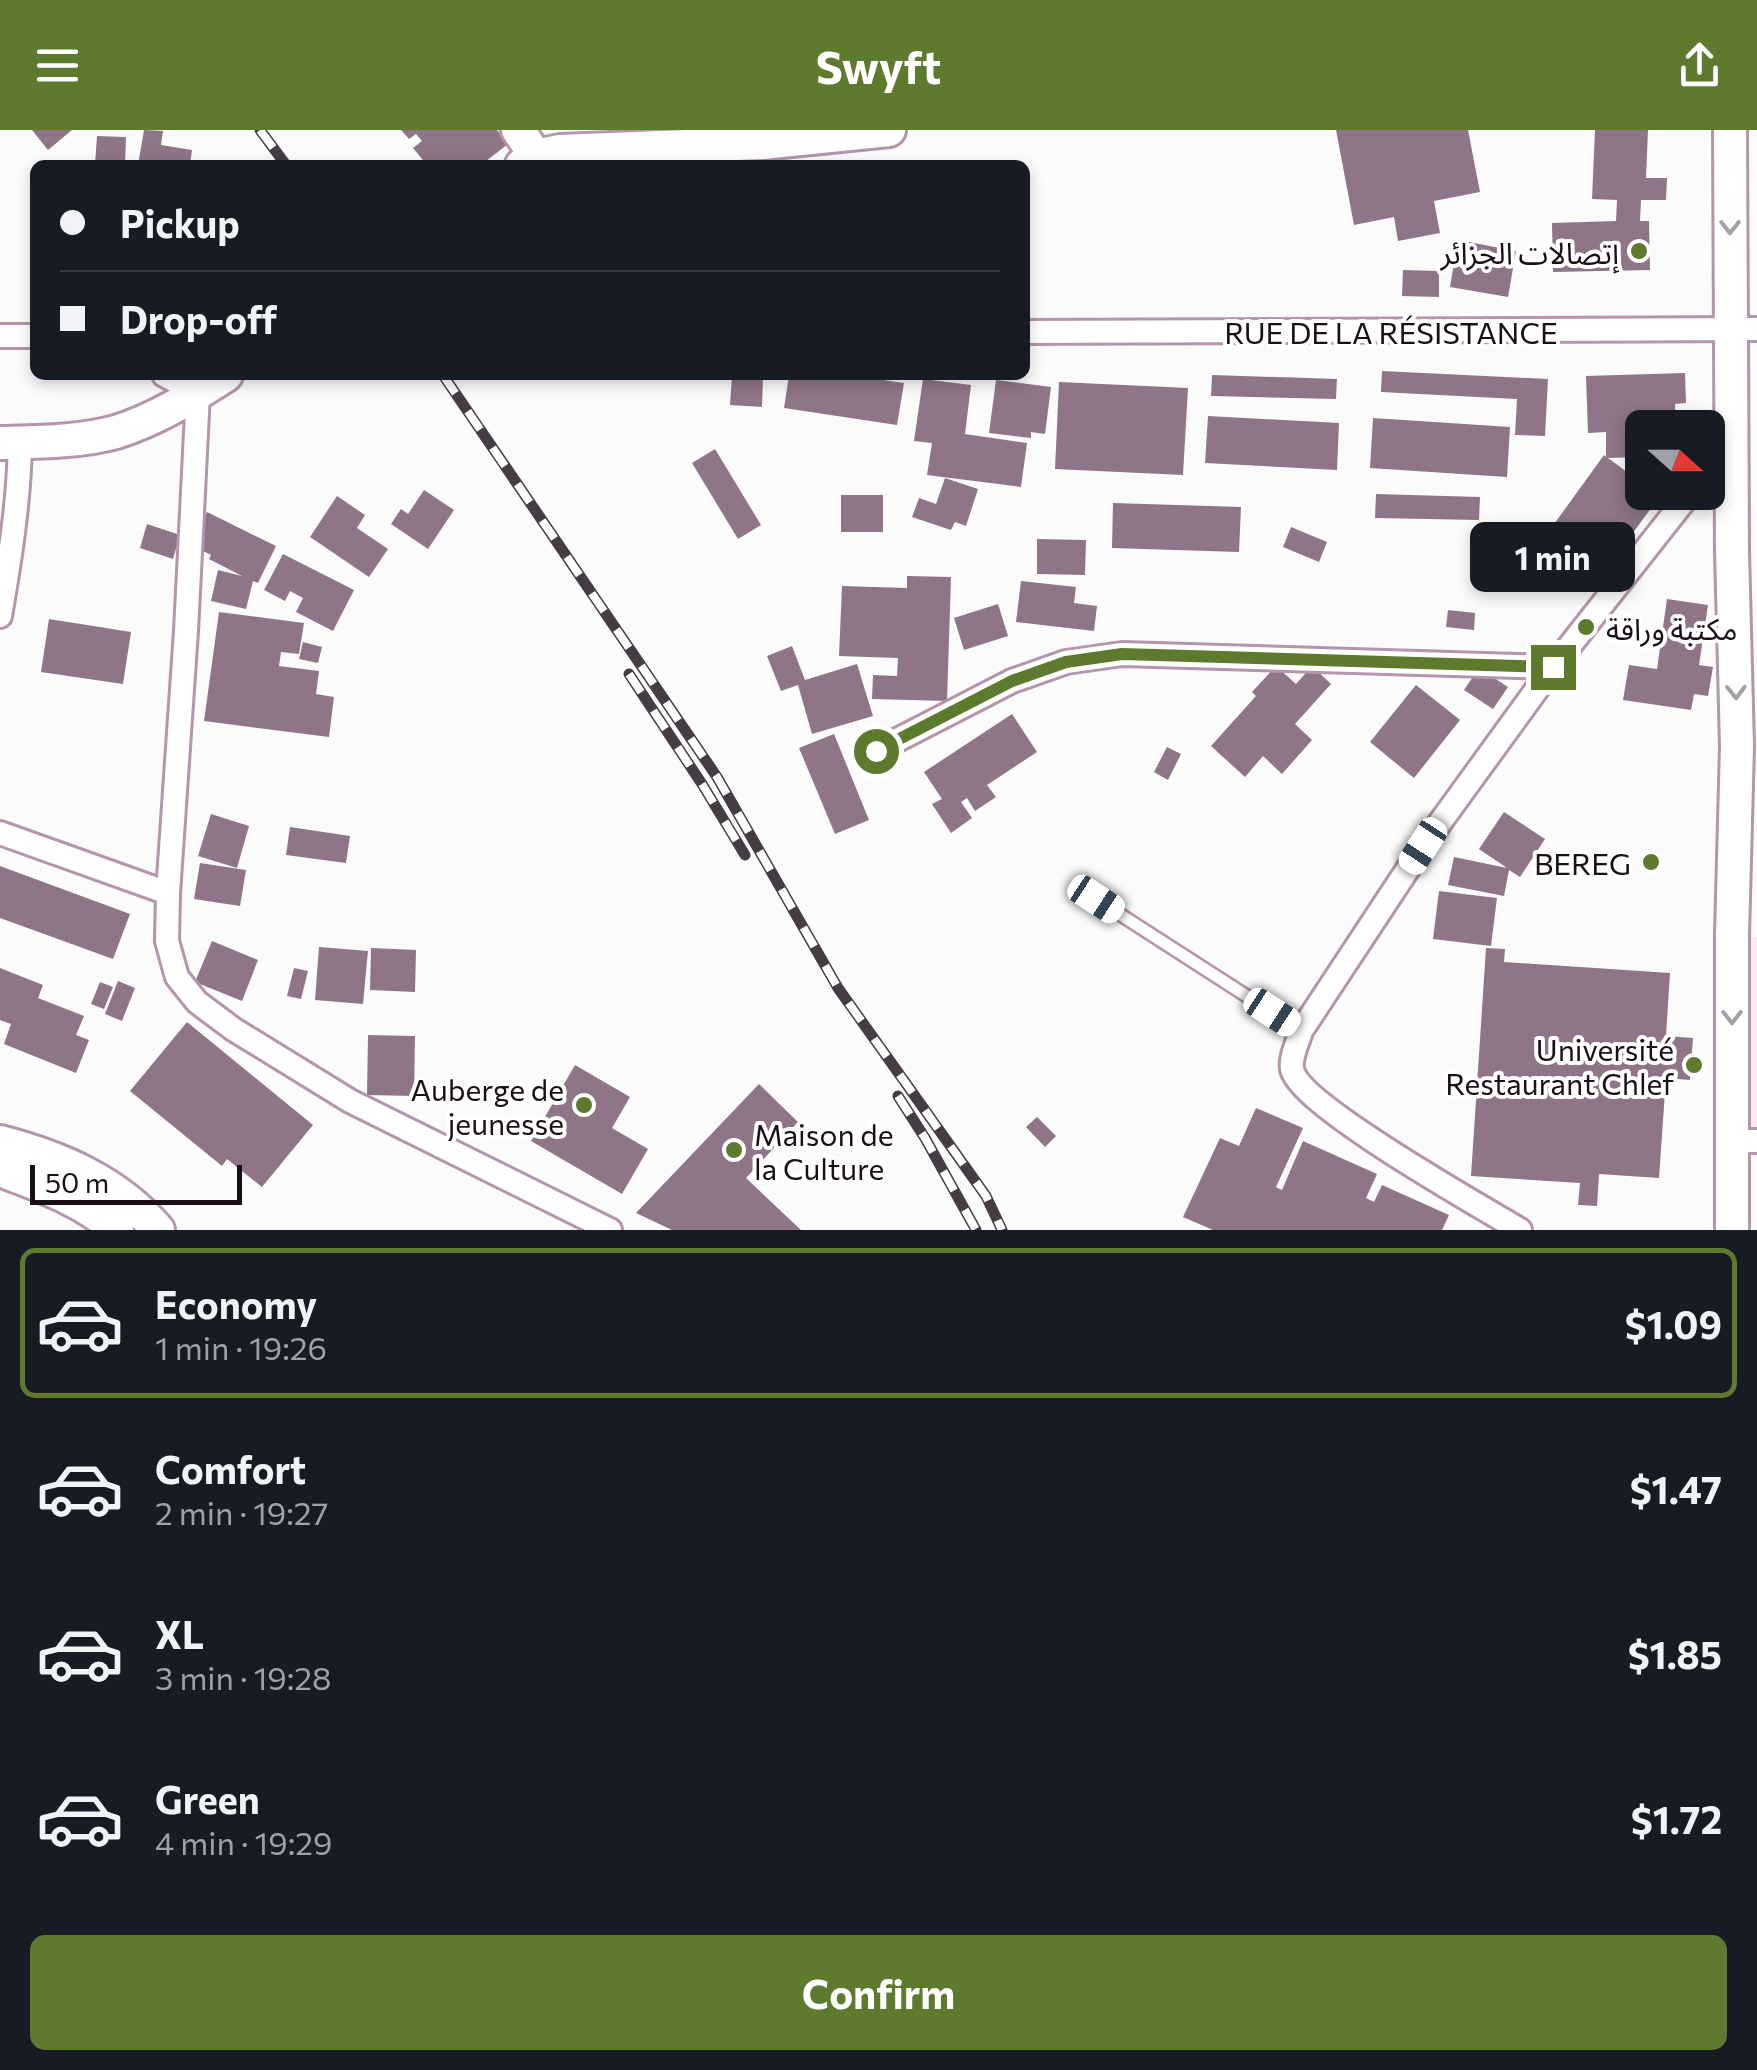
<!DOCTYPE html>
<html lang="en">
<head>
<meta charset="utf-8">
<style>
	:root { --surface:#171b24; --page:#242831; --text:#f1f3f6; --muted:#9ea1a6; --line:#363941; --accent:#5e7a2e }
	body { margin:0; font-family:Commissioner,"Noto Sans Arabic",sans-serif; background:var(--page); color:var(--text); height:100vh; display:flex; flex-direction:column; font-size:38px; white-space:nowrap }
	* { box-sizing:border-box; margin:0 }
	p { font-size:32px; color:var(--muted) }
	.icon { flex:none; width:55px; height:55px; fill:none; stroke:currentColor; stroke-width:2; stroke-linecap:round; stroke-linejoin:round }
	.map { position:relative; height:1100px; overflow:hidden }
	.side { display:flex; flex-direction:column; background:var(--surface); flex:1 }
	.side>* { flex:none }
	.banner { position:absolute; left:30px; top:30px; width:1000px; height:220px; border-radius:15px; box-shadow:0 5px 15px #0003; display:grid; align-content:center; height:220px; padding:0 30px; background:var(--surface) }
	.needle { width:65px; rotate:111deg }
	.tools { position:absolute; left:1625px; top:280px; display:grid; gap:20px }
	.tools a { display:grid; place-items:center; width:100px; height:100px; border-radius:15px; background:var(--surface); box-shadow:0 5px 15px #0003; font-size:50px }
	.scale { position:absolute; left:30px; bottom:25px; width:212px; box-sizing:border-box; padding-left:10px; border:5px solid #1a0f18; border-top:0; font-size:28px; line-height:35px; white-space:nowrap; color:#1a0f18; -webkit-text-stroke:8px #fff; paint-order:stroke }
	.end { position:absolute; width:45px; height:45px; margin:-22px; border:12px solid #5e7a2e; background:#fff; box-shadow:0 0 0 5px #fff }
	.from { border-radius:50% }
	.bubble { position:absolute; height:70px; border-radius:15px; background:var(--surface); box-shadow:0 5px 15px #0003; font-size:32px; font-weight:700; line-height:70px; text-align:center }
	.car { position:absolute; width:30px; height:60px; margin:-30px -15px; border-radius:12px; box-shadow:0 0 8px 2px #0007; background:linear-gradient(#fff 24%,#345 0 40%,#fff 0 76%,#345 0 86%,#fff 0) }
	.banner b { display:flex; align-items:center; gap:35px; height:95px; font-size:38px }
	.banner b+b { border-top:2px solid var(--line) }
	.banner i { width:25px; height:25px; background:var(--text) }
	ul { padding:18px 0 0; list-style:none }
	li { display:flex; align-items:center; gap:30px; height:150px; margin:0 20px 15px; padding:0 10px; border:5px solid transparent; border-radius:15px }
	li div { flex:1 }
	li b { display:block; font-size:38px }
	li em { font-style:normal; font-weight:700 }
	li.current { border-color:var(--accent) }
	li>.icon { width:90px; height:90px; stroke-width:1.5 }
	.action { display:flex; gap:20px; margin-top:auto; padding:20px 30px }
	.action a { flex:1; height:115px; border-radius:15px; background:var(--accent); color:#fff; font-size:40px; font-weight:700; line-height:115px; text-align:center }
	header { display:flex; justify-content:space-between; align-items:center; height:130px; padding:0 30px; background:var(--accent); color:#fff; font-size:45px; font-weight:700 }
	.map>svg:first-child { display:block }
	.built { fill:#faeaf5 }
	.building { fill:#8e7587 }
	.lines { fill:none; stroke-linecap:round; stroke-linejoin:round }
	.lane-casing { stroke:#b495ab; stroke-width:16 }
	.street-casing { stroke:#b495ab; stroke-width:28 }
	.secondary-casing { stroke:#b495ab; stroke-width:38 }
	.lane { stroke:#fff; stroke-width:11 }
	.street { stroke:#fff; stroke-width:22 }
	.secondary { stroke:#fff; stroke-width:32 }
	.rail-casing { stroke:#463d44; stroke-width:11 }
	.rail { stroke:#fff; stroke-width:8; stroke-dasharray:22; stroke-linecap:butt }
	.oneway { stroke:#a39fa3 }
	.route { stroke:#5e7a2e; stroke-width:12 }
	.poi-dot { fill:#5e7a2e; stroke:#fff; stroke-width:4 }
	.labels { text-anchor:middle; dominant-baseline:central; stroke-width:8; stroke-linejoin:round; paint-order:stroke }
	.poi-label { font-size:30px; fill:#1a0f18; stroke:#fff; text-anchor:end }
	.street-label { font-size:30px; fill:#1a0f18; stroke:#fff }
</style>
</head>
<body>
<header><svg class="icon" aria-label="menu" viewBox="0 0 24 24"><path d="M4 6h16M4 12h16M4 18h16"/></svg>Swyft<svg class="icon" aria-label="share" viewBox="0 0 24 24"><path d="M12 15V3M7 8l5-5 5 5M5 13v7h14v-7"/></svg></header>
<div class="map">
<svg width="1757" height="1100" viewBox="0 0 1757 1100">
	<rect width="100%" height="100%" fill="#fbfbfb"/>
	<path class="built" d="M1734,807h23v194h-22z"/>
	<path class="building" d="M32,0h40l-24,20z
		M144,0l19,1 -2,14 31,5 -2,15h-52z
		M401,0h96l11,14 -27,21h-54l-14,-17 9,-7 -6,-7 -7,5z
		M1336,0h132l12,62 -46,9 6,32 -42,8 -4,-24 -40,8z
		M1595,0h53l-2,48h21l-1,22h-25l-1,21h9l1,49 -97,2 -1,-49 64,-2 1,-21 -25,-1z
		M97,6l29,1 -1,28h-30z
		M1458,110l58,11 -8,46 -58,-10z
		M1403,140l36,1v26l-37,-1z
		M1382,241l166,8 -3,57 -30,-1 2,-36 -136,-7z
		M1685,243l1,30 -11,1 1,24h-34v29l-34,1 34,25v9h13l5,4 -53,72 -55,-41 52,-72 2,2v-25l-18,1 -2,-57z
		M732,245l31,1 -1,31 -32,-2z
		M789,245h59l56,8 -7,42 -113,-17z
		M1212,245l125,4 -1,20 -125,-3z
		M923,249l48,6 -6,49 62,9 -6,44 -94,-12 5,-32 -18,-2z
		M996,250l55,7 -6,47 -14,-2v6l-42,-5z
		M1059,252l129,6 -5,87 -128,-6z
		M1208,286l131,7 -2,47 -132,-7z
		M1373,288l137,9 -3,50 -137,-9z
		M715,319l46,76 -23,14 -46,-76z
		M945,348l33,11 -12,37 -11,-4 -4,8 -39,-13 7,-19 17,6z
		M424,360l30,20 -26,39 -37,-25 10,-15 7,5z
		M1376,364l104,3 -1,23 -104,-2z
		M841,365h42v37h-42z
		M337,366l28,19 -8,13 31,21 -19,28 -59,-40z
		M1113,373l128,4 -2,45 -127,-4z
		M207,382l69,34 -18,37 -5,-2 -7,28 -35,-8 7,-31 24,6 -33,-17 2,-4 -20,-10z
		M147,394l33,11 -7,24 -33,-11z
		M1291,397l36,15 -8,20 -36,-15z
		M1037,409l49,1 -1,35 -48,-1z
		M283,424l71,36 -21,41 -37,-19 7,-14 -13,-7 -5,10 -21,-11z
		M907,446l44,1 -4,124 -75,-2 1,-24 24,1 1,-18 -59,-2 3,-70 65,2z
		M1021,451l55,6 -2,16 23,3 -3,25 -78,-9z
		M1667,469l41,6 -9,60 14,2 -5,29 -14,-2 -3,16 -68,-10 6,-35 28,4z
		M998,474l10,32 -44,14 -10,-32z
		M1448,480l27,3 -1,17 -28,-3z
		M219,482l85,11 -5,31 -18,-2 -2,14 40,5 -3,23 18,3 -5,40 -125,-16z
		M49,489l82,13 -8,52 -82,-12z
		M303,512l19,5 -4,16 -19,-4z
		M792,516l13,34 52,-16 16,52 -61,18 -14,-49 -17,6 -14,-35z
		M1276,536l20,18 16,-18 19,18 -36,40 17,16 -30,34 -19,-18 -18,21 -34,-31 45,-50 -4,-4z
		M1479,538l29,19 -15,22 -29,-19z
		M1416,555l44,35 -46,58 -44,-36z
		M1012,584l25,38 -50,33 9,12 -21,14 -8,-13 -6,4 11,16 -21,15 -19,-29 10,-5 -18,-27z
		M834,604l35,86 -34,14 -36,-86z
		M1167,617l14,7 -13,26 -14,-8z
		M1504,682l41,27 -25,38 -11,-7 -5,26 -56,-11 6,-28 53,11 -28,-19z
		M211,684l38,12 -12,42 -39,-12z
		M290,697l60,9 -4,27 -60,-8z
		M200,733l46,7 -6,36 -46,-7z
		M0,736l130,48 -17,45 -113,-41z
		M1439,761l58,7 -6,48 -58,-7z
		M212,811l46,19 -16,41 -47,-19z
		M319,817l49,4 -5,53 -48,-4z
		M371,818l45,2 -1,42 -45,-2z
		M1486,818l19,1 -1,13 166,11 -4,63 27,2 -3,42 -24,-2 -7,100 -60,-4 -2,32 -19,-1 2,-22 -109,-7z
		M0,838l43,17 -5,13 46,18 -8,19 13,5 -13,33 -72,-29 7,-20 -11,-4z
		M294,838l14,3 -7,28 -14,-3z
		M118,851l17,7 -13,33 -17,-7z
		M100,852l13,5 -9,22 -13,-5z
		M187,892l126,103 -51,62 -35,-28 -5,7 -92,-75z
		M368,905l47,1 -1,60 -47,-1z
		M575,935l55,32 -18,31 36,21 -26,45 -91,-53z
		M759,954l39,38 -52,56 55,52h-129l-36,-17z
		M1256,978l47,20 -27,59 6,3 21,-49 74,33 -11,24 8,4 8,-17 67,30 -7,15h-229l-30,-13 37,-79 19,8z
		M1037,987l19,19 -11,11 -19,-20z"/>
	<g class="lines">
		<defs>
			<path id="lane" d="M1096,769l205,132"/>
			<path id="street" d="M1025,202l732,-3
				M0,206h35
				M164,245l34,18 -12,238 -18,262 -1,48 10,36 20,25 36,27 117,72 260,129
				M1708,342l23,-30
				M0,486c10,-58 19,-114 20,-174
				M876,621l136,-70 54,-19 56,-8 431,13
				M0,703l168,60
				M1732,1011h25
				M1520,1100c-38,-23 -221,-125 -228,-161 -2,-12 6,-27 9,-38l122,-185 130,-179 138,-175"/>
			<path id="secondary" d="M518,0l18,26
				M1730,0l2,421 5,195 -5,189v295
				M522,35l14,-9 24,-5 202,-8 127,-13
				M0,313c37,-1 80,-1 116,-11 39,-12 76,-35 110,-57
				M0,1012c61,16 117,40 158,88
				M0,1040c42,16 83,30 117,60"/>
		</defs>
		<use href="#lane" class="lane-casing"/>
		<use href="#street" class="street-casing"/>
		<use href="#secondary" class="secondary-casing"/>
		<use href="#lane" class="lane"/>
		<use href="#street" class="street"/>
		<use href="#secondary" class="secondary"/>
		<defs>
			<path id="rail" d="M260,0l26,35
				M443,245l274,402 121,211 148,208 16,34
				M629,544l73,110 43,71
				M898,966l27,42 51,92"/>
		</defs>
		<use href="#rail" class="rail-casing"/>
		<use href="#rail" class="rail"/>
	</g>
	<defs><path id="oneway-chevron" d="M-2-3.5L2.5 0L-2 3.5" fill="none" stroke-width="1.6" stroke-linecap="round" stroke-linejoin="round" transform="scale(2.5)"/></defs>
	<g class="oneway">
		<use href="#oneway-chevron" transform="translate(1730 97) rotate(90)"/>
		<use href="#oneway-chevron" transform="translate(1736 562) rotate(89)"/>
		<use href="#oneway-chevron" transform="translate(1732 887) rotate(90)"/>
	</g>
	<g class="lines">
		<path class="route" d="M876,621l136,-70 54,-19 56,-8 431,13"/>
	</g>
	<g class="poi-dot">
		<circle cx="1639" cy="121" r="10"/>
		<circle cx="1586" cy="497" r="10"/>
		<circle cx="1651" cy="732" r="10"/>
		<circle cx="1694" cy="935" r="10"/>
		<circle cx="584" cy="975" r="10"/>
		<circle cx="734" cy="1020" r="10"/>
	</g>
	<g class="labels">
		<g class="poi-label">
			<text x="1619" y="121">إتصالات الجزائر</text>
			<text x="1606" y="497" text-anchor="start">مكتبة وراقة</text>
			<text x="1631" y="732">BEREG</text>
			<text x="1674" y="918">Université<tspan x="1674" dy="34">Restaurant Chlef</tspan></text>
			<text x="564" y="958">Auberge de<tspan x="564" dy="34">jeunesse</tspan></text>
			<text x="754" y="1003" text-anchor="start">Maison de<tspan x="754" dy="34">la Culture</tspan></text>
		</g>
		<g class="street-label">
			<text x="1391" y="201">RUE DE LA RÉSISTANCE</text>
		</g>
	</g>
</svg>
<div class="tools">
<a><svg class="needle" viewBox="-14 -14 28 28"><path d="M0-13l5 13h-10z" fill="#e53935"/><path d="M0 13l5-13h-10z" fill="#9ea1a6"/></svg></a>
</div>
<div class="scale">50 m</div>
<i class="end from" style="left:876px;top:621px"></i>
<i class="end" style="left:1553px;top:537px"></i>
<div class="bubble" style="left:1470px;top:392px;width:165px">1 min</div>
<i class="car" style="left:1423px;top:716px;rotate:213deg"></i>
<i class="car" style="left:1096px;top:769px;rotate:123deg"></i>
<i class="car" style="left:1272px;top:882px;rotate:123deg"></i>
<div class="banner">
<b><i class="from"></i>Pickup</b>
<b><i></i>Drop-off</b>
</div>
</div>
<section class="side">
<ul>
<li class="current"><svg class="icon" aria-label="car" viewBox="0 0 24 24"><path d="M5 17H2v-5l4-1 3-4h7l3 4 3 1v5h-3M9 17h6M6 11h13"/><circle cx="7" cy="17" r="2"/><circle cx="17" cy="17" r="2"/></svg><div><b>Economy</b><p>1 min · 19:26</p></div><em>$1.09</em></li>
<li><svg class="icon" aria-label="car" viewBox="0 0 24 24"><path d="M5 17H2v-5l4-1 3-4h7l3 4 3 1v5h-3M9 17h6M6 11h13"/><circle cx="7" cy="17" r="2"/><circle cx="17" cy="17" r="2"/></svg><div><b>Comfort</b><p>2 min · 19:27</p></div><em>$1.47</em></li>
<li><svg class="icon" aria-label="car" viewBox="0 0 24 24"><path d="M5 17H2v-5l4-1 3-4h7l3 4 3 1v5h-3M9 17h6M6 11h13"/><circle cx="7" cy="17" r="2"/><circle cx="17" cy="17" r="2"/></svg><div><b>XL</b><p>3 min · 19:28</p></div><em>$1.85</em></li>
<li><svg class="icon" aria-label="car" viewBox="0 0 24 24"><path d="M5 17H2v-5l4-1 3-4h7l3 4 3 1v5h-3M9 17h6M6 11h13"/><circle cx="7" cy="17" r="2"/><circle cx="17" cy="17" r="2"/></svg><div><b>Green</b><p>4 min · 19:29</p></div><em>$1.72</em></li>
</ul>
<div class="action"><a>Confirm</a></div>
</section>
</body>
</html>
